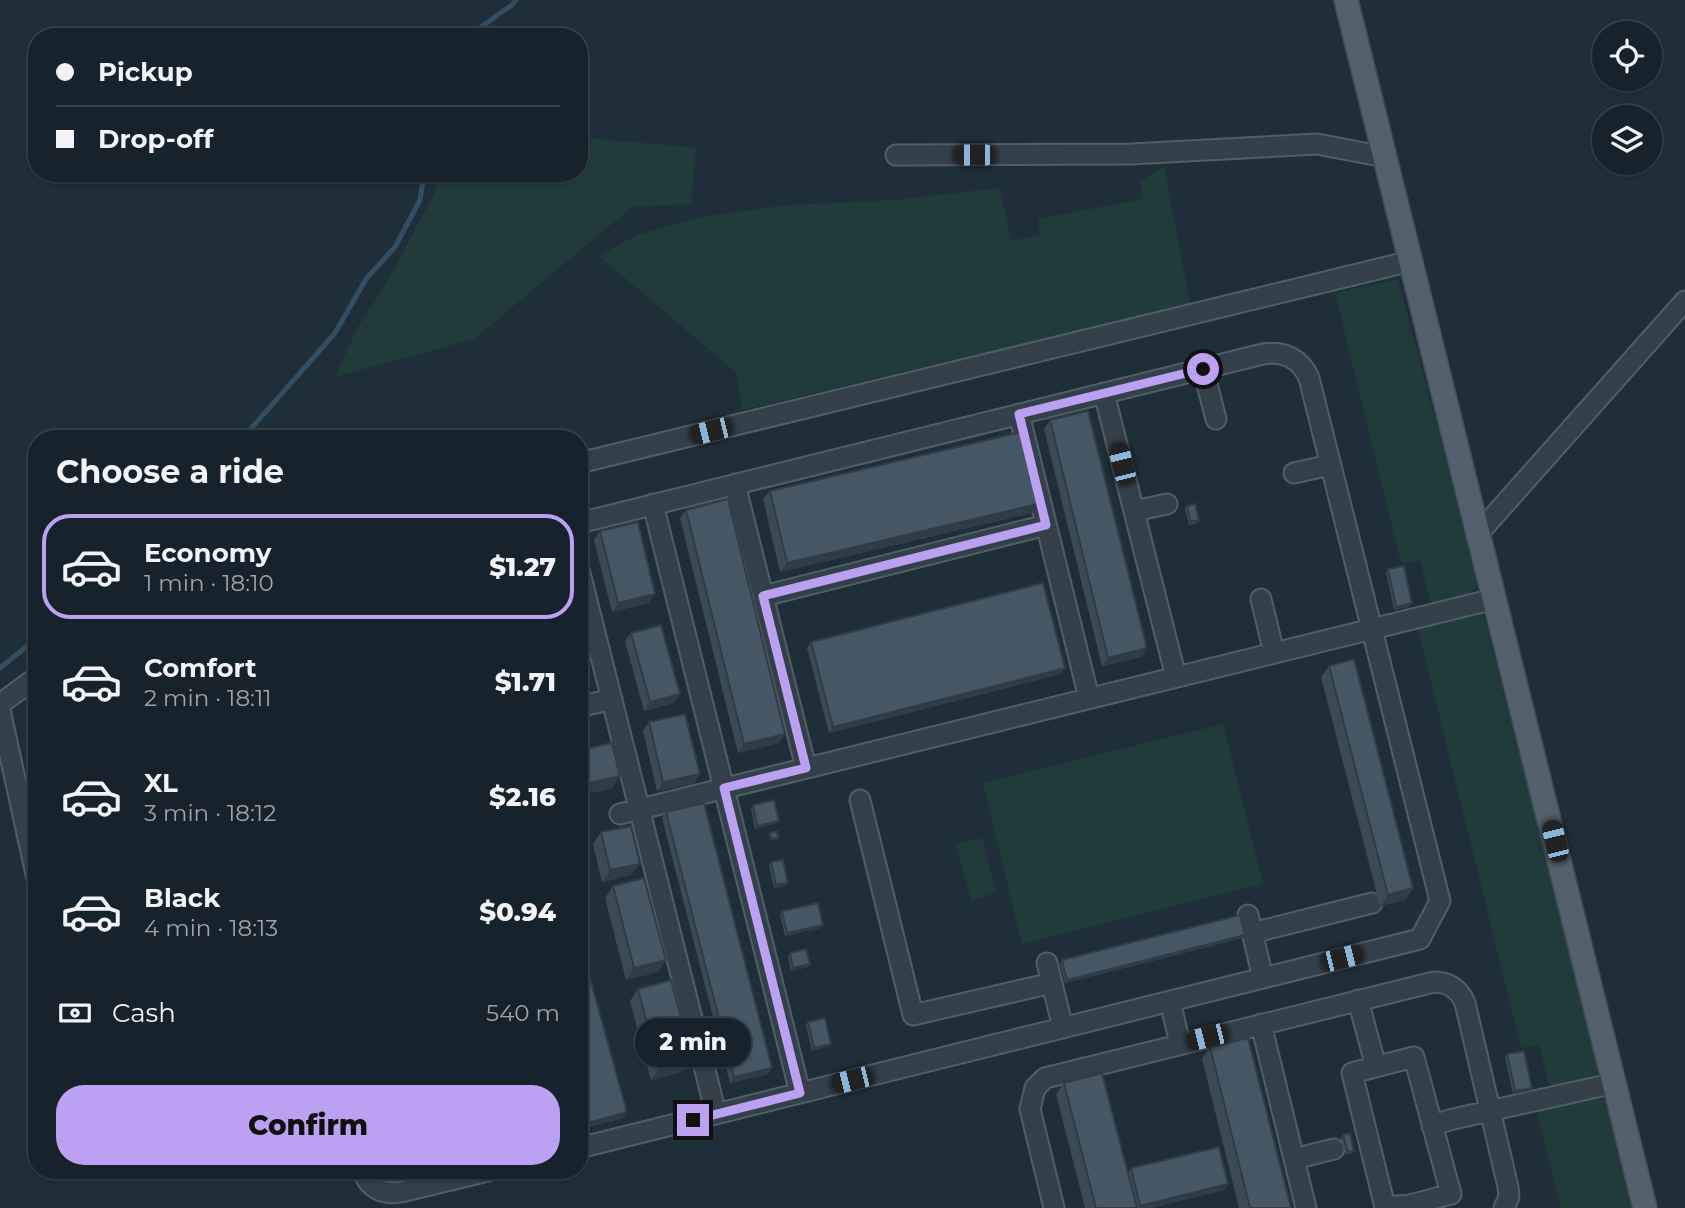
<!DOCTYPE html>
<html lang="en">
<head>
<meta charset="utf-8">
<style>
	:root { --surface:#17232c; --page:#202b34; --text:#f1f3f6; --muted:#9ea4a9; --line:#364048; --accent:#bca0f2 }
	body { margin:0; font-family:Montserrat,sans-serif; background:var(--page); color:var(--text); height:100vh; display:flex; flex-direction:column; font-size:26px; white-space:nowrap }
	* { box-sizing:border-box; margin:0 }
	p { font-size:23px; color:var(--muted) }
	.icon { flex:none; width:38px; height:38px; fill:none; stroke:currentColor; stroke-width:2; stroke-linecap:round; stroke-linejoin:round }
	.map { position:relative; flex:1; overflow:hidden }
	.side { position:absolute; left:28px; top:430px; width:560px; height:749px; display:flex; flex-direction:column; background:var(--surface); border-radius:28px; box-shadow:0 2px 5px #0004,0 0 0 2px var(--line) }
	.side>* { flex:none }
	.banner { position:absolute; left:28px; top:28px; width:560px; height:154px; border-radius:28px; box-shadow:0 2px 5px #0004,0 0 0 2px var(--line); display:grid; align-content:center; height:154px; padding:0 28px; background:var(--surface) }
	.buttons { position:absolute; left:1592px; top:21px; display:grid; gap:14px }
	.buttons a { display:grid; place-items:center; width:70px; height:70px; border-radius:50%; background:var(--surface); box-shadow:0 2px 5px #0004,0 0 0 2px var(--line); font-size:35px }
	.end { position:absolute; width:32px; height:32px; margin:-16px; border:9px solid #bca0f2; background:#111; box-shadow:0 0 0 4px #111 }
	.from { border-radius:50% }
	.bubble { position:absolute; height:49px; border-radius:24px; background:var(--surface); box-shadow:0 2px 5px #0004,0 0 0 2px var(--line); font-size:23px; font-weight:800; line-height:49px; text-align:center }
	.car { position:absolute; width:21px; height:42px; margin:-21px -10px; border-radius:9px; box-shadow:0 0 5px 2px #0007; background:linear-gradient(#222 24%,#8ab4d8 0 40%,#222 0 76%,#8ab4d8 0 86%,#222 0) }
	.banner b { display:flex; align-items:center; gap:24px; height:66px; font-size:26px }
	.banner b+b { border-top:2px solid var(--line) }
	.banner i { width:18px; height:18px; background:var(--text) }
	ul { padding:0; list-style:none }
	li { display:flex; align-items:center; gap:21px; height:105px; margin:0 14px 10px; padding:0 14px; border:4px solid transparent; border-radius:28px }
	li div { flex:1 }
	li b { display:block; font-size:26px }
	li em { font-style:normal; font-weight:800 }
	li.active { border-color:var(--accent) }
	li>.icon { width:63px; height:63px; stroke-width:1.5 }
	h2 { padding:0 28px; font-size:32px; line-height:84px }
	.pay { display:flex; align-items:center; gap:18px; height:77px; padding:0 28px; font-size:26px }
	.pay p { margin-inline-start:auto }
	.action { display:flex; gap:14px; margin-top:auto; padding:14px 28px }
	.action a { flex:1; height:80px; border-radius:28px; background:var(--accent); color:#111; font-size:28px; font-weight:800; line-height:80px; text-align:center }
	.map>svg:first-child { display:block }
	.green { fill:#213b3a }
	.lines { fill:none; stroke-linecap:round; stroke-linejoin:round }
	.stream { stroke:#324e63; stroke-width:5 }
	.minor-casing { stroke:#505e68; stroke-width:23 }
	.major-casing { stroke:#3f4c57; stroke-width:26 }
	.minor { stroke:#33404a; stroke-width:19 }
	.major { stroke:#51606a; stroke-width:23 }
	.wall { fill:#3b4b56 }
	.shaded-wall { fill:#303d46 }
	.building { fill:#455764; stroke:#303d46; stroke-width:2 }
	.route { stroke:#bca0f2; stroke-width:9 }
</style>
</head>
<body>
<div class="map">
<svg width="1685" height="1208" viewBox="0 0 1685 1208">
	<rect width="100%" height="100%" fill="#1f2f3a"/>
	<path class="green" d="M579,137l117,11 -5,56 -59,3 -158,132 -139,38 21,-47 32,-49 49,-93 1,-15h141z
		M1164,166l26,138 -448,106 -5,-37 -138,-117 38,-21 64,-18 87,-12 106,-5 106,-12 11,53 29,-6 -2,-16 105,-20 -3,-17z
		M1398,279l80,300v6l-7,8 -8,3 -32,8 -11,-43 -19,2 -66,-270z
		M1483,614l117,450 -1,5 -5,7 -44,11 -11,-42 -18,3 -103,-419z
		M1223,724l40,160 -241,60 -39,-161z
		M982,838l14,55 -25,7 -15,-56z
		M1594,1098l12,3 4,4 26,103h-75l-24,-96z"/>
	<g class="lines">
		<path class="stream" d="M467,37l45,-32 4,-5
			M242,439l93,-106 31,-54 29,-32 25,-47 4,-27
			M0,668l37,-30"/>
		<defs>
			<path id="minor" d="M896,155l235,-1 186,-10 68,13
				M1203,369l13,50
				M1104,393l72,284
				M1019,414l70,284
				M579,463l832,-202
				M1294,473l36,-8
				M735,484l71,284
				M653,504l147,589
				M1134,511l33,-7
				M579,523l684,-169c21,-3 37,4 46,24l131,523 -20,38 -841,209
				M1477,535l208,-234
				M579,569l137,545
				M763,596l283,-71
				M1261,599l13,54
				M0,704l37,-27
				M579,707l33,-8
				M0,710l37,169
				M860,800l53,215 139,-32
				M620,814l874,-215
				M1248,915l15,63
				M1252,933l120,-30
				M1047,963l16,65
				M1358,1000l18,67
				M1170,1001l10,43
				M1261,1024l45,184
				M1414,1057l37,137 -41,11 -25,2 -33,-134z
				M1432,1126l17,-6 166,-37
				M1294,1159l40,-10
				M363,1171c6,18 20,24 38,21l87,-21
				M1054,1208l-24,-99 5,-21 10,-10 389,-96c15,0 25,7 31,21l43,184 1,10 -5,11"/>
			<path id="major" d="M1346,0l299,1208"/>
		</defs>
		<use href="#minor" class="minor-casing"/>
		<use href="#major" class="major-casing"/>
		<use href="#minor" class="minor"/>
		<use href="#major" class="major"/>
	</g>
	<path class="wall" d="M1050,420l97,228 -6,9 -39,9 -58,-237z
		M770,491l266,21 -256,60 -17,-73z
		M1187,506l12,14 -2,3 -8,2 -4,-17z
		M686,510l93,233 -41,10 -58,-235z
		M600,531l49,72 -37,9 -18,-72z
		M1388,569l22,37 -16,4 -8,-38z
		M631,633l49,61 -6,9 -30,8 -19,-70z
		M811,642l250,32 -232,59 -22,-85z
		M1329,666l84,222 -8,12 -25,6 -59,-229z
		M649,722l51,52 -6,9 -37,8 -14,-60z
		M581,750l31,38 -31,7 -2,-6v-37z
		M753,805l24,18 -22,6 -4,-21z
		M666,812l102,262 -38,9 -68,-265z
		M601,832l30,43 -29,7 -9,-38z
		M771,862l17,21 -2,3 -12,2 -5,-23z
		M613,886l45,86 -32,8 -21,-82z
		M782,911l39,17 -36,8 -5,-22z
		M579,938l44,180 -42,11 -2,-6z
		M1243,938l-178,45 -5,-20 2,-3z
		M790,953l18,14 -17,4 -3,-15z
		M638,989l46,82 -33,9 -21,-79z
		M808,1022l21,24 -17,5 -6,-26z
		M1210,1047l81,161h-52l-37,-149z
		M1507,1054l23,37 -17,3 -8,-37z
		M1064,1083l64,90 3,-5 93,22 -73,18h-66l-29,-114z
		M1343,1135l9,18 -6,2 -5,-17z
		M377,1171h26l-24,6z"/>
	<path class="shaded-wall" d="M1042,503l-6,9 -256,60 7,-9z
		M655,594l-6,9 -37,9 6,-9z
		M1412,603l-2,3 -16,4 2,-3z
		M1147,648l-6,9 -39,9 6,-8z
		M1065,668l-4,6 -232,59 4,-6z
		M680,694l-6,9 -30,8 6,-9z
		M785,734l-6,9 -41,10 6,-9z
		M700,774l-6,9 -37,8 6,-9z
		M620,776l-8,12 -31,7 8,-12z
		M779,821l-2,2 -22,6 2,-3z
		M640,864l-9,11 -29,7 8,-12z
		M788,883l-2,3 -12,2 2,-3z
		M1413,888l-8,12 -25,6 8,-11z
		M823,925l-2,3 -36,8 2,-3z
		M1245,935l-2,3 -178,45 2,-3z
		M666,960l-8,12 -32,8 8,-12z
		M810,964l-2,3 -17,4 2,-3z
		M831,1044l-2,2 -17,5 2,-3z
		M692,1059l-8,12 -33,9 8,-12z
		M772,1068l-4,6 -38,9 4,-6z
		M1532,1088l-2,3 -17,3 2,-3z
		M627,1112l-4,6 -42,11 4,-5z
		M383,1171h20l-24,6z
		M1228,1184l-4,6 -73,18h-12l1,-2z"/>
	<path class="building" d="M1088,411l59,237 -39,10 -58,-238z
		M1025,431l17,72 -255,60 -17,-72z
		M728,499l57,235 -41,10 -58,-234z
		M1195,504l4,16 -8,2 -4,-16z
		M638,522l17,72 -37,9 -18,-72z
		M1404,566l8,37 -16,4 -8,-38z
		M1043,583l22,85 -232,59 -22,-85z
		M579,624l4,16 -4,1z
		M661,625l19,69 -30,8 -19,-69z
		M1354,659l59,229 -25,7 -59,-229z
		M685,714l15,60 -37,8 -14,-60z
		M612,743l8,33 -31,7 -8,-33z
		M774,800l5,21 -22,5 -4,-21z
		M704,803l68,265 -38,9 -68,-265z
		M631,826l9,38 -30,6 -9,-38z
		M777,831l1,7 -7,1 -1,-6z
		M783,860l5,23 -12,2 -5,-23z
		M644,878l22,82 -32,8 -21,-82z
		M818,903l5,22 -36,8 -5,-22z
		M1240,915l5,20 -178,45 -5,-20z
		M579,938l48,174 -42,12 -6,-22z
		M806,949l4,15 -17,4 -3,-15z
		M671,980l21,79 -33,9 -21,-79z
		M825,1018l6,26 -17,4 -6,-26z
		M1248,1038l43,170h-41l-40,-161z
		M1524,1051l8,37 -17,3 -8,-37z
		M1102,1073l35,135h-41l-32,-125z
		M1350,1133l4,18 -6,1 -5,-17z
		M1219,1147l9,37 -88,22 -9,-38z"/>
	<g class="lines">
		<path class="route" d="M693,1120l107,-27 -76,-305 82,-20 -43,-172 283,-71 -27,-111 184,-45"/>
	</g>
</svg>
<div class="buttons">
<a><svg class="icon" aria-label="locate" viewBox="0 0 24 24"><circle cx="12" cy="12" r="6"/><path d="M12 2v4M12 18v4M2 12h4M18 12h4"/></svg></a>
<a><svg class="icon" aria-label="layers" viewBox="0 0 24 24"><path d="M12 4l9 5-9 5-9-5zM3 14l9 5 9-5"/></svg></a>
</div>
<i class="end from" style="left:1203px;top:369px"></i>
<i class="end" style="left:693px;top:1120px"></i>
<div class="bubble" style="left:635px;top:1018px;width:116px">2 min</div>
<i class="car" style="left:974px;top:155px;rotate:270deg"></i>
<i class="car" style="left:711px;top:431px;rotate:256deg"></i>
<i class="car" style="left:1122px;top:464px;rotate:346deg"></i>
<i class="car" style="left:1555px;top:841px;rotate:346deg"></i>
<i class="car" style="left:1342px;top:958px;rotate:76deg"></i>
<i class="car" style="left:1207px;top:1037px;rotate:256deg"></i>
<i class="car" style="left:852px;top:1080px;rotate:256deg"></i>
<div class="banner">
<b><i class="from"></i>Pickup</b>
<b><i></i>Drop-off</b>
</div>
<section class="side">
<h2>Choose a ride</h2>
<ul>
<li class="active"><svg class="icon" aria-label="car" viewBox="0 0 24 24"><path d="M5 17H2v-5l4-1 3-4h7l3 4 3 1v5h-3M9 17h6M6 11h13"/><circle cx="7" cy="17" r="2"/><circle cx="17" cy="17" r="2"/></svg><div><b>Economy</b><p>1 min · 18:10</p></div><em>$1.27</em></li>
<li><svg class="icon" aria-label="car" viewBox="0 0 24 24"><path d="M5 17H2v-5l4-1 3-4h7l3 4 3 1v5h-3M9 17h6M6 11h13"/><circle cx="7" cy="17" r="2"/><circle cx="17" cy="17" r="2"/></svg><div><b>Comfort</b><p>2 min · 18:11</p></div><em>$1.71</em></li>
<li><svg class="icon" aria-label="car" viewBox="0 0 24 24"><path d="M5 17H2v-5l4-1 3-4h7l3 4 3 1v5h-3M9 17h6M6 11h13"/><circle cx="7" cy="17" r="2"/><circle cx="17" cy="17" r="2"/></svg><div><b>XL</b><p>3 min · 18:12</p></div><em>$2.16</em></li>
<li><svg class="icon" aria-label="car" viewBox="0 0 24 24"><path d="M5 17H2v-5l4-1 3-4h7l3 4 3 1v5h-3M9 17h6M6 11h13"/><circle cx="7" cy="17" r="2"/><circle cx="17" cy="17" r="2"/></svg><div><b>Black</b><p>4 min · 18:13</p></div><em>$0.94</em></li>
</ul>
<div class="pay"><svg class="icon" aria-label="cash" viewBox="0 0 24 24"><path d="M3 7h18v10H3z"/><circle cx="12" cy="12" r="2"/></svg>Cash<p>540 m</p></div>
<div class="action"><a>Confirm</a></div>
</section>
</div>
</body>
</html>
